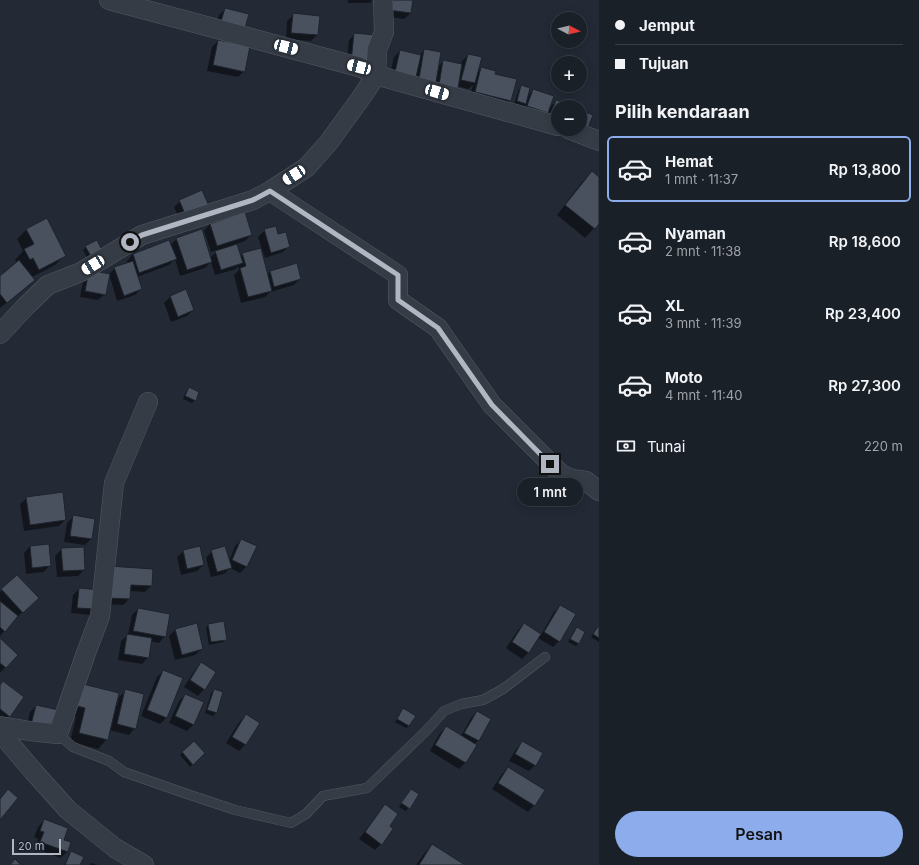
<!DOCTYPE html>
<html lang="id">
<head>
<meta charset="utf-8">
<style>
	:root { --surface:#1a2028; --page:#232830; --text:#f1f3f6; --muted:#9fa3a8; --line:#383e45; --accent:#8cacec }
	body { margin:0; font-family:Inter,sans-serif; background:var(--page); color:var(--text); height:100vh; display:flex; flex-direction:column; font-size:15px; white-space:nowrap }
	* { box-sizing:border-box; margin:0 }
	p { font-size:13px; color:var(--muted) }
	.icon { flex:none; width:22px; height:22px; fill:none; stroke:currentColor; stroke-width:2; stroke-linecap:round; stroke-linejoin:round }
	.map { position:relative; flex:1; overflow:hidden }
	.sheet { display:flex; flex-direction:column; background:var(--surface); width:320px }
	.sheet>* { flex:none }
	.banner { display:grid; align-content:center; height:88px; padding:0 16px; background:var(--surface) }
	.needle { width:26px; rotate:97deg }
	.controls { position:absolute; left:551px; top:12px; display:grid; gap:8px }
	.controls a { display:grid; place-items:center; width:36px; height:36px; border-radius:50%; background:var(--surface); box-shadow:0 2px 10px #0003,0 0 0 1px var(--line); font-size:20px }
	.scale { position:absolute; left:12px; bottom:10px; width:49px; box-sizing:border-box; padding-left:4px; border:2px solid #b0b7c3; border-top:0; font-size:11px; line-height:14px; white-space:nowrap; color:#b0b7c3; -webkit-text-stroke:3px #1b212b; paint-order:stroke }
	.end { position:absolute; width:18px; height:18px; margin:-9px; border:5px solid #b0b7c3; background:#111; box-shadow:0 0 0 2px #111 }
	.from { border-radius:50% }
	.bubble { position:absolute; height:28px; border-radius:14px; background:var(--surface); box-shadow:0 2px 10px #0003,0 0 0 1px var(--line); font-size:13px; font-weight:600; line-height:28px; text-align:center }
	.car { position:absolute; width:12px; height:24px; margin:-12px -6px; border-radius:5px; box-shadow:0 0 3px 1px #0007; background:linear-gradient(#fff 24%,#345 0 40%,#fff 0 76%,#345 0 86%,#fff 0) }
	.banner b { display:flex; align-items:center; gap:14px; height:38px; font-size:15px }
	.banner b+b { border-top:1px solid var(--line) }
	.banner i { width:10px; height:10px; background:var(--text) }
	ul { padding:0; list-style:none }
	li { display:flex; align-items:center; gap:12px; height:66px; margin:0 8px 6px; padding:0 8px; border:2px solid transparent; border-radius:6px }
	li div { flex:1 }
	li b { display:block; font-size:15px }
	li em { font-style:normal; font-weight:600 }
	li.selected { border-color:var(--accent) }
	li>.icon { width:36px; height:36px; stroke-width:1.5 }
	h2 { padding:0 16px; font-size:18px; line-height:48px }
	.pay { display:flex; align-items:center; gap:10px; height:44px; padding:0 16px; font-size:15px }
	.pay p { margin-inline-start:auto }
	.primary-button { display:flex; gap:8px; margin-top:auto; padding:8px 16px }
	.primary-button a { flex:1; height:46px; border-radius:24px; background:var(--accent); color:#111; font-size:16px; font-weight:600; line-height:46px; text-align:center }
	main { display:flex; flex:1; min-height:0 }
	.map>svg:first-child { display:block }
	.shadow { fill:#0007 }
	.building { fill:#49515f; stroke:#1d232d }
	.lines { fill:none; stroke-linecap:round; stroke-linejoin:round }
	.lane-casing { stroke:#535a64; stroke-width:10 }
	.street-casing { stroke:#535a64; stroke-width:20 }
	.lane { stroke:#363c46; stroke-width:9 }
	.street { stroke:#363c46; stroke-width:19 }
	.route { stroke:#b0b7c3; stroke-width:5 }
</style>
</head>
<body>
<main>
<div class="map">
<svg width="599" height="865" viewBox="0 0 599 865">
	<rect width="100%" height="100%" fill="#232a35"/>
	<path class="shadow" d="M348,0h24l-2,3h-22z
		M412,0l-1,13 -7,6 -22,-3z
		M225,9l22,6 -32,16 4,-16z
		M294,14l25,3 -2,18 -6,6 -25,-2 1,-18z
		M355,34l19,2 -28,32 3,-28z
		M218,41l26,30 -6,6 -31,-6 5,-24z
		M424,50l14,17 5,-6 18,4 1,-4 6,-6 9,18 4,-5 13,7 16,25 -6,7 -35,-9 4,-13 -5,4 -11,-3 -68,-8 5,-21 6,-6 20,4z
		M522,86l5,11 6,-7 16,18 7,-7 13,6h-11l-14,16 4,-11 -7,7 -27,-15 5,-15z
		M592,172l7,6v45l-14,15 -28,-23 25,-33z
		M180,201l28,5 -28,15 -6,-14z
		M244,213l7,22 -6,6 -9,3 4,13 3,-3 24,21 3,-3 30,7 -6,6 -24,7 -5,5 -24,6 -7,-28 5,-5 -1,-4 -2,3 -21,6 -4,-13 -6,6 -25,8 -5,-17 -6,6 -32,12 4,12 -6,6 -18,6 -8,-27 6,-6 13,-4 -1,-3 6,-7 37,-9 7,-6 33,19 8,-8 -7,2 -7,-21 6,-7z
		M46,219l19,36 -10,10 -23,12 -4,9 -28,22v-31l17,-14 -2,-3 8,-9 -6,-12 9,-9z
		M265,230l13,6 11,10 -6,6 -18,6 -7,-21z
		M97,241l-9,19 -5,-10 3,-3z
		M109,274l-4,20 -7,6 -18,-3 4,-20z
		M170,297l23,13 -6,6 -16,6 -7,-19z
		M189,389l6,11 -3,3 -9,-4 3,-7z
		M27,498l38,22 -6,6 -35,5 -4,-27z
		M73,517l18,22 -6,6 -21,-3 3,-19z
		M241,540l15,7 -10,20 -6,6 -10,-5 -6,6 -13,3 -5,-19 6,-7 17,10 6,-15z
		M30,546l20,19 -6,7 -18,2 -2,-21z
		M62,549l22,21 -6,6 -21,1 -2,-21z
		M184,551l19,14 -6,6 -16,4 -4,-18z
		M104,573l47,13 -6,6 -15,-1 -1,8 -6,6 -22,-1z
		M17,576l14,28 -15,14 -16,18v-44z
		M79,589l17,20 -6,6 -19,-2 2,-18z
		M560,606l-1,35 -6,6 -15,-9 -10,15 -6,6 -16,-11 12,-18 6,-6 17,11 13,-23z
		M138,609l27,27 -6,7 -9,-2 -2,16 -6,7 -24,-4 3,-19 7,-6 4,-20z
		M208,625l18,14 -3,3 -14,3 -3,-17z
		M599,626v16l-8,-5 5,-8z
		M176,629l26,20 -7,6 -20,5 -6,-24z
		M577,629l2,14 -3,3 -8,-4 6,-11z
		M0,640l17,15 -17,18z
		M202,663l13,9 -11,17 -6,7 -14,-9 11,-17z
		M163,671l19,8 -16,39 -6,6 -19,-8 16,-39z
		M3,682l6,34 -6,6 -3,-2v-35z
		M126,691l9,37 -6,7 -20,-5 -2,9 -9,10 -28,-7 6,-25 -11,-2 5,-21 47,12 2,-9z
		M214,691l2,22 -3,3 -8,-3 6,-20z
		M185,695l8,30 -6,6 -18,-8 10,-22z
		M36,706l22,5 -32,20 4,-19z
		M477,712l13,8 -12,21 -4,3 2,1 -11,18 -6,6 -29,-18 10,-18 6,-6 15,9 10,-18z
		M401,713l8,13 -3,2 -11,-6z
		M247,715l12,8 -14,22 -6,6 -13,-8 14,-22z
		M194,742l10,11 -14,14 -10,-12z
		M522,743l13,22 -6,6 -20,-10 7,-12z
		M508,768l26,37 -6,7 -36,-23 10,-15z
		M408,793l10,2 -12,16 -7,-4z
		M385,806l3,20 -7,18 -6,6 -16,-11 20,-27z
		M44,820l18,20 8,3 -3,9 -7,6 -25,-10 3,-9 -4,-2 4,-10z
		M432,845l31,20h-47l7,-10z
		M71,852l8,13h-15l5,-10z
		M92,863l6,2h-9z"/>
	<path class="building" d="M389,0h24l-2,13 -23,-3z
		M225,8l24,6 -5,18 -24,-7z
		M293,13l27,3 -2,19 -27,-2z
		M354,33l21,2 -3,29 -21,-2z
		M218,40l32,6 -5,26 -32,-7z
		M424,49l17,3 -5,30 -17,-3z
		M400,50l21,5 -5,22 -21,-5z
		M468,54l14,3 -7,26 -14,-3z
		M443,60l19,4 -4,24 -19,-3z
		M481,67l15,4 -1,3 22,5 -6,22 -36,-9z
		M521,85l9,3 -4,16 -9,-3z
		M533,89l21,7 -6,17 -21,-7z
		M556,100l15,5 -1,2h-12v13l-9,-3z
		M580,110l13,5 -6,15 -7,-3z
		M592,171l7,6v47l-4,5 -30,-24z
		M202,190l7,16 -23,10 -7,-16z
		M245,212l7,23 -35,11 -7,-22z
		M47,218l19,38 -27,14 -6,-12 -3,2 -6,-11 10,-5 -8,-15z
		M276,226l2,8 8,-2 4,15 -19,6 -7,-24z
		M202,229l10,33 -25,8 -11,-32z
		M97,240l6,12 -11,6 -7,-12z
		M169,240l8,19 -38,14 -6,-19z
		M237,244l6,19 -22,7 -6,-19z
		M261,248l11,43 -24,6 -8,-29 6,-2 -4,-13z
		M19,260l16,20 -28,23 -7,-9v-18z
		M133,261l9,28 -18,7 -10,-29z
		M297,263l4,16 -27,8 -4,-16z
		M89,270l21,4 -4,21 -21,-4z
		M186,289l8,21 -16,7 -8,-21z
		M189,387l10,5 -3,9 -11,-5z
		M63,492l3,28 -36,5 -4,-28z
		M73,515l22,4 -3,20 -22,-3z
		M241,539l16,7 -10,21 -15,-7z
		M49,544l2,22 -19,2 -2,-22z
		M200,546l4,19 -17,4 -4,-19z
		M225,546l7,22 -15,4 -6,-22z
		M84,547l1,23 -22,1 -2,-23z
		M109,566l44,3 -1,17 -21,-1 -1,14 -23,-1z
		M17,575l22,23 -16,15 -22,-24z
		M79,588l20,2 -2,19 -20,-1z
		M0,601l18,15 -13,16 -5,-5z
		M560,605l16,9 -16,28 -16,-10z
		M138,608l32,6 -4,23 -33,-6z
		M224,621l3,19 -16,2 -3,-18z
		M197,623l6,26 -21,6 -7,-26z
		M524,623l17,11 -12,19 -17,-11z
		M599,625v13l-6,-4z
		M577,627l8,5 -6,12 -9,-5z
		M127,634l25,4 -3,20 -25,-4z
		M0,638l18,17 -12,13 -6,-5z
		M201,662l15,10 -11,18 -15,-10z
		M163,670l20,8 -16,40 -20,-8z
		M3,681l21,16 -14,20 -10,-8v-24z
		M79,683l40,10 -11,47 -29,-7 6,-25 -11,-3z
		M125,689l19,5 -8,35 -19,-5z
		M214,689l9,3 -6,21 -10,-3z
		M185,694l19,8 -10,23 -19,-9z
		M36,705l23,5 -5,20 -23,-5z
		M403,708l13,8 -7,10 -12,-7z
		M477,711l14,8 -12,22 -15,-8z
		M246,714l14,9 -14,22 -14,-8z
		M446,726l31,19 -11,18 -31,-18z
		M194,741l11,12 -12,12 -11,-13z
		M522,741l21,12 -7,13 -21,-12z
		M508,767l37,23 -10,16 -37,-23z
		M8,789l10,9 -18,22v-21z
		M411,789l8,5 -9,15 -9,-6z
		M385,804l13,10 -8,12 3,3 -11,16 -17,-13z
		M44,819l24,9 -4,12 7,2 -3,10 -28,-10 4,-10 -4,-1z
		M432,844l33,21h-46z
		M71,851l13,6 -4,8h-15z
		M15,859l6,6h-11z"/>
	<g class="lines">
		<defs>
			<path id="lane" d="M58,734l15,13 36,14 15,11 63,22 48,16 56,13 15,-9 17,-18 44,-8 58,-56 19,-21 17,-7 22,-4 20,-11 42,-32"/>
			<path id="street" d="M109,0l250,67 17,8 182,51
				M568,129l31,12
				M270,191l128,84v25l40,28 54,77 69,69 11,5 14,2 13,10
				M0,334l25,-27 23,-22 33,-13 61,-37 111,-35 17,-9 37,-24 22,-25 34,-47 13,-20 1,-25 7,-18 -1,-32
				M0,726l30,5 28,3 28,-81 14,-37 14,-133 34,-81
				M0,732l33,39 35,39 47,38 29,17"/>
		</defs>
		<use href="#lane" class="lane-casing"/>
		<use href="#street" class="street-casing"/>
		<use href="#lane" class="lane"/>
		<use href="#street" class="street"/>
	</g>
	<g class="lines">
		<path class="route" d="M130,242l12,-7 111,-35 17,-9 128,84v25l40,28 54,77 58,59"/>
	</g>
</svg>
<div class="controls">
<a><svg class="needle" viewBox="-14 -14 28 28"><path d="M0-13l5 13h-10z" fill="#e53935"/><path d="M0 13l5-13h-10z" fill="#9fa3a8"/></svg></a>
<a>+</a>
<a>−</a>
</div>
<div class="scale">20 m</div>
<i class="end from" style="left:130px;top:242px"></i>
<i class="end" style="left:550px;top:464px"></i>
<div class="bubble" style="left:517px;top:478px;width:66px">1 mnt</div>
<i class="car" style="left:286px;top:47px;rotate:105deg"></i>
<i class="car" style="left:359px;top:67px;rotate:285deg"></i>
<i class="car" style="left:437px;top:92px;rotate:106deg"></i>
<i class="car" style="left:294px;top:175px;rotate:237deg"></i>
<i class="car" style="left:93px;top:265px;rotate:239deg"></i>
</div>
<section class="sheet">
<div class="banner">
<b><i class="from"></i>Jemput</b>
<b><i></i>Tujuan</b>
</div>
<h2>Pilih kendaraan</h2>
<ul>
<li class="selected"><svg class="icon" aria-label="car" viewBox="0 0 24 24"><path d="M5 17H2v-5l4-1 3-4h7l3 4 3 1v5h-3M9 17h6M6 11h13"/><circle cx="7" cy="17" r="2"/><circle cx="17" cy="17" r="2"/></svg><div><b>Hemat</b><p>1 mnt · 11:37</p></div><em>Rp 13,800</em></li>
<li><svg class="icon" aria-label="car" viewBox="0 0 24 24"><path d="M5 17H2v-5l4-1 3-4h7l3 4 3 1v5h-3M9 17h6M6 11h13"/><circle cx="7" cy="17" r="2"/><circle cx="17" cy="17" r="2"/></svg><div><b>Nyaman</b><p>2 mnt · 11:38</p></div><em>Rp 18,600</em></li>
<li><svg class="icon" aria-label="car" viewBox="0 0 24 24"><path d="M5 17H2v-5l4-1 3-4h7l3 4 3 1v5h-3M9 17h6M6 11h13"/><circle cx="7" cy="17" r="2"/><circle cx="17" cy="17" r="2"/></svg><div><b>XL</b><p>3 mnt · 11:39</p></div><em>Rp 23,400</em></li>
<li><svg class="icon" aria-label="car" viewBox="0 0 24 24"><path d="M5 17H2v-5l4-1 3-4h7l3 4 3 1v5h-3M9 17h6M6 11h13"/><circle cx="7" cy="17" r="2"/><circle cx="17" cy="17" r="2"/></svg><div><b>Moto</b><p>4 mnt · 11:40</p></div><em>Rp 27,300</em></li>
</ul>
<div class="pay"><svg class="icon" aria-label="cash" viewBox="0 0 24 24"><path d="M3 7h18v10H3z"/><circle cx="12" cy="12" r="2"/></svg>Tunai<p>220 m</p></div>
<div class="primary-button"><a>Pesan</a></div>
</section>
</main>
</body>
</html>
